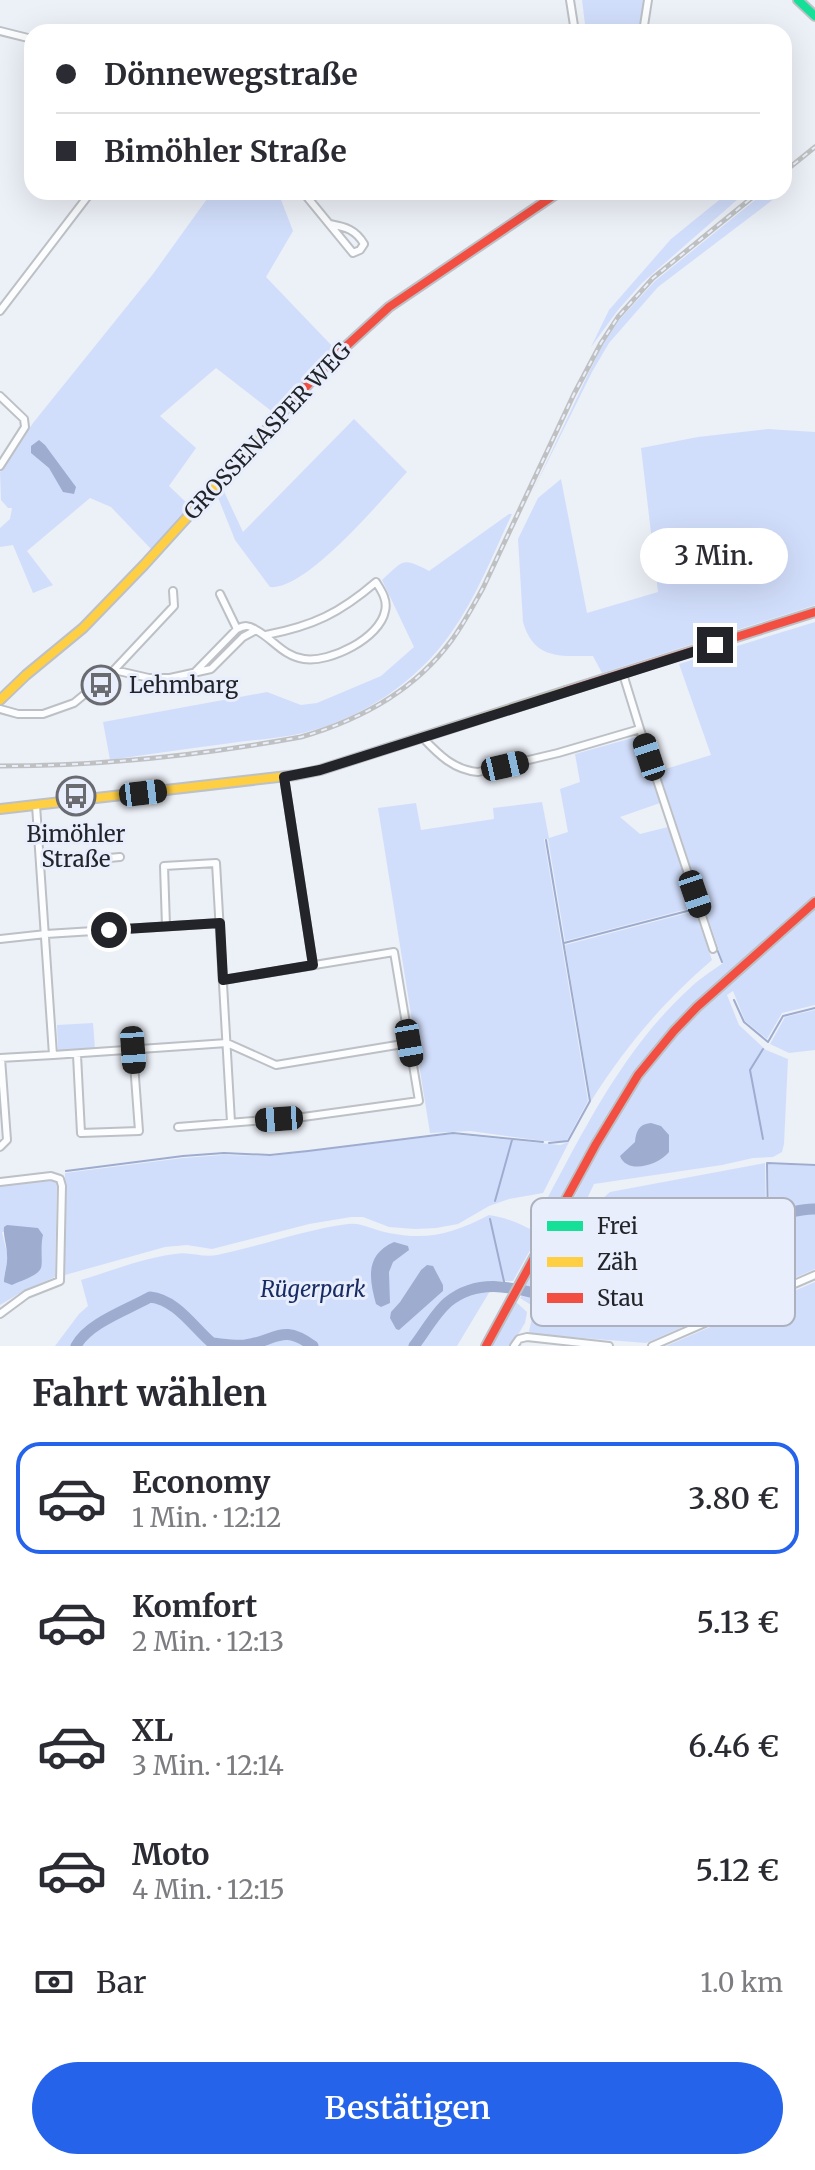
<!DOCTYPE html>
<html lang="de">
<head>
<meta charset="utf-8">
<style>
	:root { --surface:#fff; --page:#f7f7f7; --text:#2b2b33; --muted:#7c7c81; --line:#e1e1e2; --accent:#2563eb }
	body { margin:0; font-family:Merriweather,serif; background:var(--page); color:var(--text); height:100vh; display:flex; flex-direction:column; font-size:30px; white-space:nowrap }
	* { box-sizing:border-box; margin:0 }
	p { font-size:26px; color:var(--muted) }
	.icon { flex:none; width:44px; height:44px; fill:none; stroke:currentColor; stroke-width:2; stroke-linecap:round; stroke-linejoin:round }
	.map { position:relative; height:1346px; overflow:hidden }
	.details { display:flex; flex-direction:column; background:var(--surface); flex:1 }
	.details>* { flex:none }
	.hud { position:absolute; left:24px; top:24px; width:768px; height:176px; border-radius:24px; box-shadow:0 8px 32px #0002; display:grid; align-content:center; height:176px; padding:0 32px; background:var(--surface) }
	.end { position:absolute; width:36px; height:36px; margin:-18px; border:10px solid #222429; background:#fff; box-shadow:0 0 0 4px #fff }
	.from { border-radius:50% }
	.bubble { position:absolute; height:56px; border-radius:28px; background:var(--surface); box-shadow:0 8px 32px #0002; font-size:26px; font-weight:600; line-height:56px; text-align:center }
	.car { position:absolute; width:24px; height:48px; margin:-24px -12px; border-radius:10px; box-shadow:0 0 6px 2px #0007; background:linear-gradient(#222 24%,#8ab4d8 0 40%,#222 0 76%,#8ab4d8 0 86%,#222 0) }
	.hud b { display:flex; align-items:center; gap:28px; height:76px; font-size:30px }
	.hud b+b { border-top:2px solid var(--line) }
	.hud i { width:20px; height:20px; background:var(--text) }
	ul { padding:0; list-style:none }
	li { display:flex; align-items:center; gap:24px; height:112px; margin:0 16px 12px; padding:0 16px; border:4px solid transparent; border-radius:24px }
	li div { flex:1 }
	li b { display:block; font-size:30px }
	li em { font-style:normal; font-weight:600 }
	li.selected { border-color:var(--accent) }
	li>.icon { width:72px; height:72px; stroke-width:1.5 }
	h2 { padding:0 32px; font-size:36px; line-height:96px }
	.pay { display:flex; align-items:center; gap:20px; height:88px; padding:0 32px; font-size:30px }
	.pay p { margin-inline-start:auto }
	.action { display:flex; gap:16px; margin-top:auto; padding:16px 32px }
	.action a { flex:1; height:92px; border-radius:48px; background:var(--accent); color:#fff; font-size:32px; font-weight:600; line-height:92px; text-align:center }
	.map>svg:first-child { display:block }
	.green { fill:#d1defb; fill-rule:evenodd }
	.water { fill:#9eaccf }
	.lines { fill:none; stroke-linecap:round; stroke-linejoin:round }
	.stream { stroke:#9eaccf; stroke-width:2 }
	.river { stroke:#9eaccf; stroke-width:11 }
	.street-casing { stroke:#bdc0c5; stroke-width:10 }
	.fast-casing { stroke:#bdc0c5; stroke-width:12 }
	.slow-casing { stroke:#bdc0c5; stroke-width:12 }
	.jam-casing { stroke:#bdc0c5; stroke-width:12 }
	.street { stroke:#fcfdfe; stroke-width:6 }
	.fast { stroke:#16e098; stroke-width:8 }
	.slow { stroke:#ffcf43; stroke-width:8 }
	.jam { stroke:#f24e42; stroke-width:8 }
	.rail-casing { stroke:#bfc0c1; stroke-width:5 }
	.rail { stroke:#e8eefc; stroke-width:2; stroke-dasharray:6; stroke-linecap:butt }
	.route { stroke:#222429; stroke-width:10 }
	.labels { text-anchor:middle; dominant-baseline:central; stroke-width:6; stroke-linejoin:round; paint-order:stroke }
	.street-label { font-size:22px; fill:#222429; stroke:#e8eefc }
	.poi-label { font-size:22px; fill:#222429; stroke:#e8eefc; text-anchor:start }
	.park-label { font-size:22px; font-style:italic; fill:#182b63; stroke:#e8eefc }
	.key { fill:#e8eefc; stroke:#adb1bd; stroke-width:2 }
	.key-label { font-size:22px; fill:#222429 }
</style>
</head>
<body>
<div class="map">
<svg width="815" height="1346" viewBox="0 0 815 1346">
	<rect width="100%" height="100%" fill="#ecf0f7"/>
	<path class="green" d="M582,0h62l-6,32h-52z
		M212,192h66l15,39 -27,46 68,71 -60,65 -58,-45 -56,48 36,32 -27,38 22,21 -40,42 -40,-42 -21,-9 -63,53 26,34 -20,8 -20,-48 -13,2v-19l10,-9 2,-11h-4l-7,-8 -1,-28 33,-49 120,-149z
		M729,192h17l-104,91 -24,27 -27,37 18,-37 62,-71z
		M765,192h18l-125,95 -49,56 -17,29 -60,121 58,-123 14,-28 16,-23 35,-38z
		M354,419l53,53c-25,27 -101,119 -137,115l-35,-47 -20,-50 5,-7 23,49z
		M768,429l47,3v173l-213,68 -9,-17c-33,0 -59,4 -70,-34l-5,-83 20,-41 23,-19 26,134 71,-21 -17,-144 57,-11z
		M509,514h3c-19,40 -35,82 -61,119 -34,49 -90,86 -148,100 -26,6 -53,7 -79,11 -38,5 -76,10 -114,16l-7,-38 164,-30 34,13 16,-2 64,-27 33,-29 -32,-67c22,-20 20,-23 47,-9z
		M815,622v273c-49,49 -107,89 -152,141 -49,56 -83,126 -119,191l-6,-11c43,-80 83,-165 151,-227 10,-10 23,-18 34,-26l-64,-192 52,-16 -32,-91z
		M636,737l24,66 -40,14 20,17 28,-7 27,80 -130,34 -17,-102h-4l44,262 -21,39 -3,1h-20l-74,-10 -40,2 -52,-325 38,-5 5,27 73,-11 -1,-11 49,-6 7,36 19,-6 -8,-43 20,-7 -5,-28z
		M815,907v98l-33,8 -15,26 -22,-18 -12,-30 -6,4 12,30 27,25 22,9 -4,85 -2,8 -9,5 -20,1 -31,7 -128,19 -22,46 -10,4h-6c34,-67 66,-136 116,-193 43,-50 98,-86 143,-134z
		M695,911l17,49c-50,43 -85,85 -121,141l-26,-156z
		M815,1010v40l-26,3 -19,-9 15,-27z
		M93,1023l2,26 -37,2 -1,-26z
		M452,1134l108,11 9,-3 -26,51 -34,6 -20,7 -31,18 -22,4 -21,1 -26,-2 -26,-10h-12l-42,7 -97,25 -25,-4 -22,2 -100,28v-102l118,-15 40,-3 48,1z
		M765,1163l1,53 -36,15 -40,34 -12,-49h-1l10,52 -20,20 -11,5 -43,9 -51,-2 -37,-13 25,-46c42,11 36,-30 60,-49z
		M768,1164l47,2v39l-7,-1 -38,12z
		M31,1181h26l-2,96 -30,13 -25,15v-119zM2,1232l41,3 -3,10 1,22 -37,10 4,-20z
		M807,1213h8v56l-169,74 -115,-9 -2,-3 5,-21 -3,-5 -11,-7 3,-4 39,14h52l37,-6 19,-9 61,-54z
		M489,1215c19,3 33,9 50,19l-26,47h-17l-39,65h-402l24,-32 9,-8 -7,-26c30,-9 62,-22 94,-26 14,-3 28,4 42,1 44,-9 86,-25 131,-31 14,-2 27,7 41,9 39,8 65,0 100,-18zM421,1270l22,15v6l-44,38h-3l-5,-16 9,-11z
		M815,1282v64h-149z
		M516,1302l11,10 -2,11 -14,23h-19z"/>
	<path class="water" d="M39,440l6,5 31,42 -2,7 -11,-2 -14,-24 -18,-15v-7z
		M651,1123l10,3 8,9v17c-10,13 -42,23 -49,4l15,-14c1,-11 4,-18 16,-19z
		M7,1225l31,3 5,7c-3,12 0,27 -2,33 -3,8 -21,13 -29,17l-8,-3c0,-9 4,-18 3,-27 0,-10 -4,-19 -3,-28z
		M394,1242l14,4 1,4 -16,12 -4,10 1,31 -9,4 -5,-3c-7,-26 -11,-49 18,-62z
		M427,1265l6,1 10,19v6l-44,39 -3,-1 -6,-11 1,-6 9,-10 21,-32z"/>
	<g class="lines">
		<path class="stream" d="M546,840l44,261 -22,40 -19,2
			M700,900l12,36
			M564,943l131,-34
			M715,944l7,18
			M734,1000l10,22 24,20 15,-26 32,-8
			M763,1139l-13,-69 13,-21
			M66,1171l117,-15 41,-3 46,2 38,-4 145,-18 90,9
			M495,1201l17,-61
			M678,1218l12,53
			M490,1219l15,67
			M768,1220l-1,-57 48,2
			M536,1292l16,-28"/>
		<path class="river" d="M76,1346c12,-23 51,-36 74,-49 27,3 43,30 62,46 11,1 22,3 33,2 32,-4 36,-22 68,1
			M414,1346c11,-14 21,-33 34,-44 35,-28 74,-11 112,-3 22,4 71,5 92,-2 29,-9 47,-39 71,-57 16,-13 71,-32 92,-31"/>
		<defs>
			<path id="street" d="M570,0l5,32
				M0,31l32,8
				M643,32l5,-32
				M303,192l50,61 7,-3 4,-6c-8,-14 -18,-17 -34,-20
				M525,192l1,3
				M0,311l91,-119
				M0,396l24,23 1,8 -25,39
				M220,594l17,35
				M256,630c17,9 27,26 48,29 26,4 76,-21 81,-48 3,-11 -4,-21 -9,-29 -36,31 -63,44 -110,53
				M114,670l35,8h21l41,-9 32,-32 13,-7c-7,-5 -11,-5 -19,-1l-41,42
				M623,674l17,55 73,220
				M0,709l18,5h25l31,-11 40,-33 60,-64 -1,-15
				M423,738c16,17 31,32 55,34l80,-19 82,-24
				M284,777l29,188
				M41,864l79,-7
				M166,926l-2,-60 52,-3 15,259
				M0,939l46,-5 174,-11
				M53,1055l174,-12 49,22 133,-22
				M77,1055l4,78 58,-2 -6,-81
				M0,1058l53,-3 -17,-250
				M178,1127l125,-10 116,-16 -25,-149 -171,28
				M0,1147l7,-7 -6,-82
				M0,1182l51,-6 9,3 2,7 -2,95 -33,13 -27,20
				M514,1346l5,-7 8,-2 82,9
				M652,1346l163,-71"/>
			<path id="fast" d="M798,0l17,16"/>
			<path id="slow" d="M0,700l26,-25 57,-47 61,-63 144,-159
				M0,809l296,-34 24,-5 246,-79"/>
			<path id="jam" d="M288,406l42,-45 59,-54 170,-115
				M566,691l249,-79
				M486,1346l110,-202 42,-69 36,-44 23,-24 118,-105"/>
		</defs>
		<use href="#street" class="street-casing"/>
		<use href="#fast" class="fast-casing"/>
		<use href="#slow" class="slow-casing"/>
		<use href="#jam" class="jam-casing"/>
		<use href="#street" class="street"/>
		<use href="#fast" class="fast"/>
		<use href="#slow" class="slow"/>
		<use href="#jam" class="jam"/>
		<defs>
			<path id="rail" d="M784,172l31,-25
				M0,766c101,0 202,-11 301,-29 59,-17 113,-46 150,-96 12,-16 22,-35 32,-53l91,-194 27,-51 17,-26 35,-39 106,-86"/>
		</defs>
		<use href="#rail" class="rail-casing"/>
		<use href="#rail" class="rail"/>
	</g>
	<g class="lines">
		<path class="route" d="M109,930l111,-7 3,57 90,-15 -29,-188 36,-7 395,-125"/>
	</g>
	<defs>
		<symbol id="bus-ring" viewBox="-11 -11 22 22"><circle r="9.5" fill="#e8eefc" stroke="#696b71" stroke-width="1.5"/><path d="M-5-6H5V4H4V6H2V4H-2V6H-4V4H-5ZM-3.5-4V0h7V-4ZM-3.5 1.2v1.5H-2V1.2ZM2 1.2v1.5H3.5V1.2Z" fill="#696b71"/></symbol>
	</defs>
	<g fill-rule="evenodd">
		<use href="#bus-ring" x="79" y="663" width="44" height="44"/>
		<use href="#bus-ring" x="54" y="774" width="44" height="44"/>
	</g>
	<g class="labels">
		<g class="street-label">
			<text transform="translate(267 431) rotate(-47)">GROSSENASPER WEG</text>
		</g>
		<g class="poi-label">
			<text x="129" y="685">Lehmbarg</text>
			<text x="76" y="834" text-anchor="middle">Bimöhler<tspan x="76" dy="25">Straße</tspan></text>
		</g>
		<g class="park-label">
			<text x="313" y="1289">Rügerpark</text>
		</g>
	</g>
	<rect x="531" y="1198" width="264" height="128" rx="12" class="key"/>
	<rect x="547" y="1221" width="36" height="10" fill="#16e098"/>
	<rect x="547" y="1257" width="36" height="10" fill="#ffcf43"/>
	<rect x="547" y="1293" width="36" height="10" fill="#f24e42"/>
	<g class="key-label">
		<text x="597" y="1234">Frei</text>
		<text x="597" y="1270">Zäh</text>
		<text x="597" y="1306">Stau</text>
	</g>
</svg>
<i class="end from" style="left:109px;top:930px"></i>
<i class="end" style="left:715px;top:645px"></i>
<div class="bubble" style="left:640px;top:528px;width:148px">3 Min.</div>
<i class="car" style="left:649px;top:757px;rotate:342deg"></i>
<i class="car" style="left:505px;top:766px;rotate:77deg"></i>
<i class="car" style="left:143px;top:793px;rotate:83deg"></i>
<i class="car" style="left:695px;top:894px;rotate:161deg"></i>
<i class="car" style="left:409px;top:1043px;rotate:170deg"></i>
<i class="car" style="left:133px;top:1050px;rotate:176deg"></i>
<i class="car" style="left:279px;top:1119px;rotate:266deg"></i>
<div class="hud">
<b><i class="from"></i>Dönnewegstraße</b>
<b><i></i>Bimöhler Straße</b>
</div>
</div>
<section class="details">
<h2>Fahrt wählen</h2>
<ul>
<li class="selected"><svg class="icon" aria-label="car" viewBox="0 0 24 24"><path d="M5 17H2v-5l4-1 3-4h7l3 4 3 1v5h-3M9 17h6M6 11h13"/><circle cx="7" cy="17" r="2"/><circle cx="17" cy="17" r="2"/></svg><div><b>Economy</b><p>1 Min. · 12:12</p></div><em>3.80 €</em></li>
<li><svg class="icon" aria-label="car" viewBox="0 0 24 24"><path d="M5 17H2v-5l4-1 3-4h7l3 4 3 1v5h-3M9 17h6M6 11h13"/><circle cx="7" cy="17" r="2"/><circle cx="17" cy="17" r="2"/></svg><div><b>Komfort</b><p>2 Min. · 12:13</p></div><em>5.13 €</em></li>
<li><svg class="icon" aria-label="car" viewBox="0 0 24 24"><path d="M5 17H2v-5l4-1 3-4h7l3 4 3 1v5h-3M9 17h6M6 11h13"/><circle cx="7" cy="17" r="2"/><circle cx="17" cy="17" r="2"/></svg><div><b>XL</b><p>3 Min. · 12:14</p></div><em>6.46 €</em></li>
<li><svg class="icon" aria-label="car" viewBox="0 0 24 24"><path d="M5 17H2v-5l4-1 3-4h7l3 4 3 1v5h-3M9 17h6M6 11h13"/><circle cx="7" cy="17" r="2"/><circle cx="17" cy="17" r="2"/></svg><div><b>Moto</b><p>4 Min. · 12:15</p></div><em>5.12 €</em></li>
</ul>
<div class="pay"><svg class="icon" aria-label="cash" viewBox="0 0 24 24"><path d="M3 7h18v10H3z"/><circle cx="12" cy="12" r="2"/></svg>Bar<p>1.0 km</p></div>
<div class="action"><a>Bestätigen</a></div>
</section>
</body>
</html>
